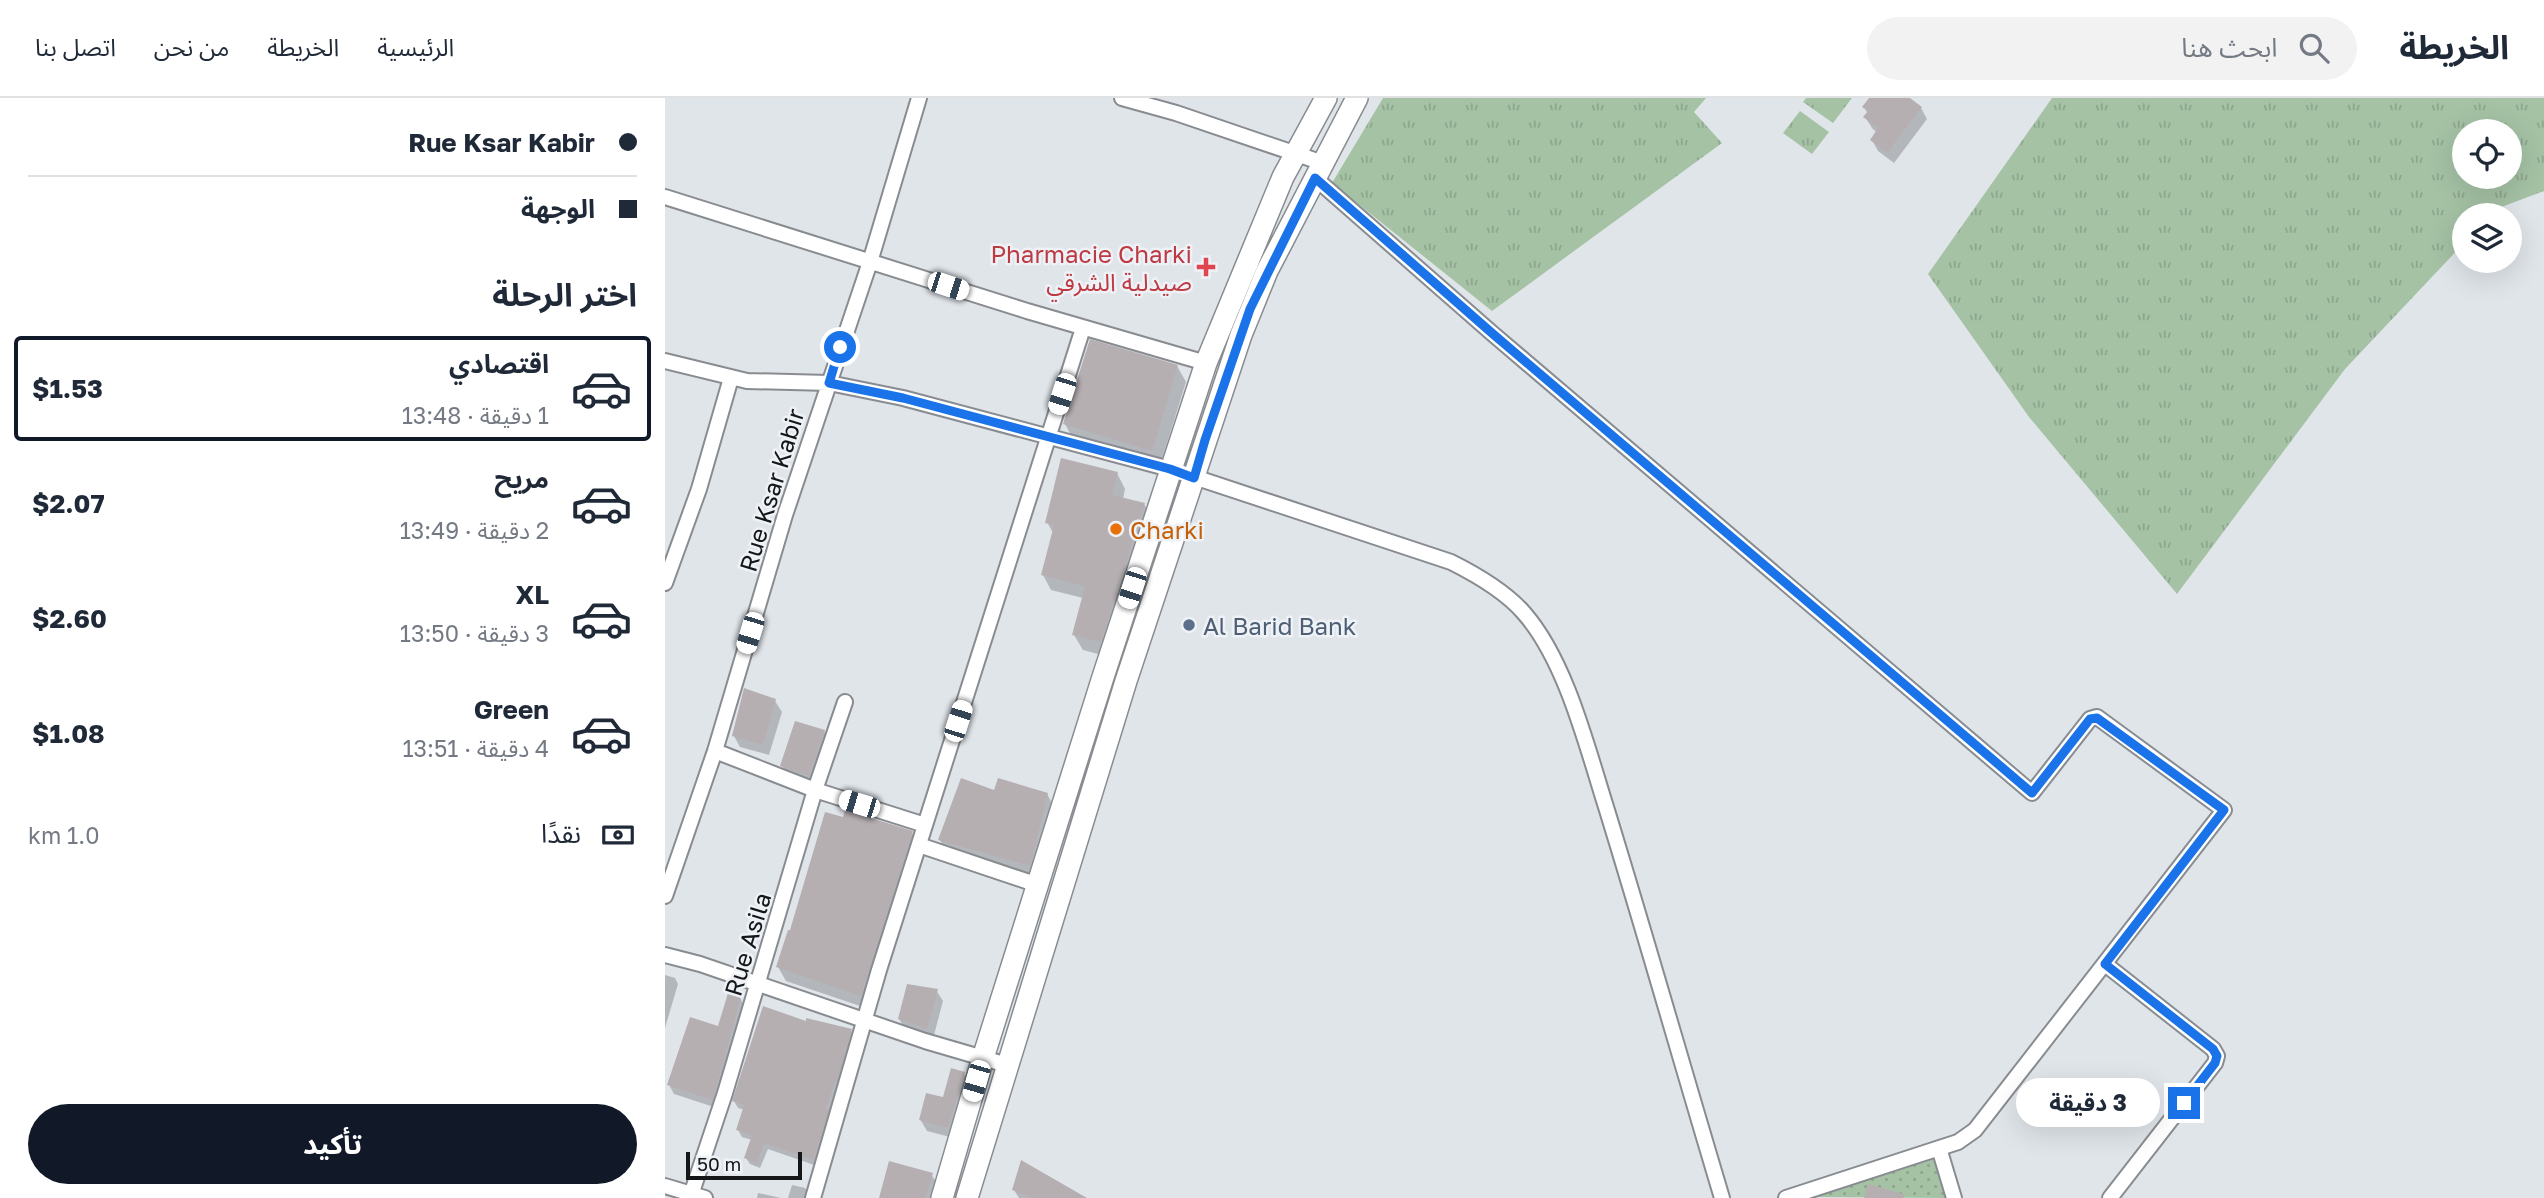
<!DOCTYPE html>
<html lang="ar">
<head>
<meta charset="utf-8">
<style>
	:root { --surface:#fff; --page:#f2f2f3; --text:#1f2937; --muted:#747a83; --line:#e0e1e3; --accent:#111827 }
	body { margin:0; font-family:"Golos Text","Noto Sans Arabic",sans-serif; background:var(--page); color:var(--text); direction:rtl; height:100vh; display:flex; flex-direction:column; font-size:26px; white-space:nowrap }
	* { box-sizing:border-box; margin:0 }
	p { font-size:23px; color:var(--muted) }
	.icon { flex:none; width:38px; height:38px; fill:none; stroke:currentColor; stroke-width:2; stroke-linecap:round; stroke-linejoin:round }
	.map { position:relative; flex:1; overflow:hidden; direction:ltr }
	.details { display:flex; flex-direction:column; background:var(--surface); width:665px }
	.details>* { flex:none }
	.guide { display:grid; align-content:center; height:154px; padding:0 28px; background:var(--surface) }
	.fabs { position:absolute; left:1787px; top:21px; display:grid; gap:14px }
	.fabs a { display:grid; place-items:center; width:70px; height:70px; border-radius:50%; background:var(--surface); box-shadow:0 7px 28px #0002; font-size:35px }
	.scale { position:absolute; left:21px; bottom:18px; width:116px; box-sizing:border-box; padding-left:7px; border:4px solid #141617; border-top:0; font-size:19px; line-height:24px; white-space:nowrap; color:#141617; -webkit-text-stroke:5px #eef2f7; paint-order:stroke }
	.end { position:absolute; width:32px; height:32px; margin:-16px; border:9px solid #1a73e8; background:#fff; box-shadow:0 0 0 4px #fff }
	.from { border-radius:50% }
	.bubble { position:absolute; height:49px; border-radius:24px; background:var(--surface); box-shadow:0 7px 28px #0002; font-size:23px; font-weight:700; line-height:49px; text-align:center; direction:rtl }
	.car { position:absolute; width:21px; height:42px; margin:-21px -10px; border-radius:9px; box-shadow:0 0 5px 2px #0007; background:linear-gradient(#fff 24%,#345 0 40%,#fff 0 76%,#345 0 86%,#fff 0) }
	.guide b { display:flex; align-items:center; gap:24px; height:66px; font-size:26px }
	.guide b+b { border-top:2px solid var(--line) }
	.guide i { width:18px; height:18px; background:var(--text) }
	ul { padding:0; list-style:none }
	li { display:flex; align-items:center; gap:21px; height:105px; margin:0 14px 10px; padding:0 14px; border:4px solid transparent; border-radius:7px }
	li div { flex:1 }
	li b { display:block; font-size:26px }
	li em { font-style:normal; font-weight:700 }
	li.selected { border-color:var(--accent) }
	li>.icon { width:63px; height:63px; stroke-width:1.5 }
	h2 { padding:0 28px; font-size:32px; line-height:84px }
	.pay { display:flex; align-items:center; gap:18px; height:77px; padding:0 28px; font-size:26px }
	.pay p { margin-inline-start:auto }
	.action { display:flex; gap:14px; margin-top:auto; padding:14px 28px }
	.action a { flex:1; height:80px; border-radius:42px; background:var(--accent); color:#fff; font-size:28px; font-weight:700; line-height:80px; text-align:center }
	header { display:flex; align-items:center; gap:42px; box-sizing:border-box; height:98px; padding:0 35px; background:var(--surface); border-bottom:2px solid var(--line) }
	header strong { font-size:33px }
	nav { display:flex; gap:38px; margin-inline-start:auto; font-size:24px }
	.search { width:490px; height:63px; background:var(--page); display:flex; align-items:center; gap:18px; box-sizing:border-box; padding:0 24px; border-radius:38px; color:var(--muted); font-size:26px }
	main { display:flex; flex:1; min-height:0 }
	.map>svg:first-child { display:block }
	.grass { fill:url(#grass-tufts); fill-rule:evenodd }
	.park { fill:url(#park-dots) }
	.shadow { fill:#0003 }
	.building { fill:#b6afb2 }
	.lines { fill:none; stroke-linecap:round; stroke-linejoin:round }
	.street-casing { stroke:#888c91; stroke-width:18 }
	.secondary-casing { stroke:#888c91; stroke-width:24 }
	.street { stroke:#fff; stroke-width:14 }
	.secondary { stroke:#fff; stroke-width:21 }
	.route { stroke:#1a73e8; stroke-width:9 }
	.health-dot { fill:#e0444e; stroke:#eef2f7; stroke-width:2.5 }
	.food-dot { fill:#e8710a; stroke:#eef2f7; stroke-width:2.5 }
	.service-dot { fill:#5c6f8a; stroke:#eef2f7; stroke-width:2.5 }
	.labels { text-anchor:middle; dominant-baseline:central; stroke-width:5; stroke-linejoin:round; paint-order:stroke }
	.health-label { font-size:24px; fill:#be3a42; stroke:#eef2f7; text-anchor:end }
	.street-label { font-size:24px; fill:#141617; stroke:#eef2f7 }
	.food-label { font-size:24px; fill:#c56008; stroke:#eef2f7; text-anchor:start }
	.service-label { font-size:24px; fill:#4e5e75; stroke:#eef2f7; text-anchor:start }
</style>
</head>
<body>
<header>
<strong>الخريطة</strong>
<div class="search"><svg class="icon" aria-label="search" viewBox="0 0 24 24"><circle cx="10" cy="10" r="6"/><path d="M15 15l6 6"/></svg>ابحث هنا</div>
<nav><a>الرئيسية</a><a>الخريطة</a><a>من نحن</a><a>اتصل بنا</a></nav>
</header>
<main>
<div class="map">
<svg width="1879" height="1100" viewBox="0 0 1879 1100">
	<defs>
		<pattern id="grass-tufts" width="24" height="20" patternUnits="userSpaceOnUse" patternTransform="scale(1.75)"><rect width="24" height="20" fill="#a5c2a5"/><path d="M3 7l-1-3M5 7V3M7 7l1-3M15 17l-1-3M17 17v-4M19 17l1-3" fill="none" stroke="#8da68d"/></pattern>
		<pattern id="park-dots" width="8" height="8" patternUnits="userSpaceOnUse" patternTransform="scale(1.75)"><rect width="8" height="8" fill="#a5c2a5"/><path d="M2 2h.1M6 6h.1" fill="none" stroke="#8da68d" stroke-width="1.8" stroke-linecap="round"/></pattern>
	</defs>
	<rect width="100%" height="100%" fill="#e0e5ea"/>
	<path class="grass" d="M718,0h323l-12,14 28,31 -230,168 -160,-128z
		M1141,0h46l-19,25 -30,-21z
		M1387,0h492v93l-48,18 -6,6h-26v28l-119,126 -168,225 -148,-177 -101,-143zM1844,33v46h-45v-46z
		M1135,13l29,21 -17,22 -29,-21z"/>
	<path class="park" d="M1271,1060l13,40 -142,-1z"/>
	<path class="shadow" d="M1206,0h36l14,10 6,11 -33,44 -16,-12 -6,-11 5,-7 -5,-5 -7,-11 3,-3 -4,-7z
		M512,268l9,16 -26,83 -87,-26 -8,-15z
		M452,375l8,16 -2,10 21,5 9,16 -44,137 -26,-7 -9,-15 9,-37 -32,-8 -8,-15 10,-42 -6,-11z
		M110,603l7,11 -13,43 -29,-8 -6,-11z
		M159,633l7,12 -15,44 -27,-10 -7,-11z
		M330,694l52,2 8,14 -18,71 -89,-25 -8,-14z
		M179,722l68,13 8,14 -51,162 -83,-28 -8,-14z
		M0,877l10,3 3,6 -13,44z
		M271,892l7,11 -10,38 -27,-9 -7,-11z
		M75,900l5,9 -28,101 -43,-14 -5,-9 50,-56z
		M142,925l44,8 4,7 -26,76 2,4 -14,48 -49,-17 -8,19 -10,-4 -4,-6 6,-18 -10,-3 -4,-7 7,-20 -7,-2 -4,-7z
		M299,976l7,11 -17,53 -27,-7 -7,-12 24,-19z
		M266,1076l7,11 -4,13h-53z
		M127,1087l13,3 6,10h-23z
		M349,1092l70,8h-65z
		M93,1095l23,5h-24z"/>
	<path class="building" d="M1204,0h41l12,9 -35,46 -17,-13 8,-12 -15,-11 5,-6 -6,-4z
		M425,241l88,26 -26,86 -89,-27z
		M396,360l57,14 -6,23 33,8 -44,139 -29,-7 13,-49 -44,-11 13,-50 -9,-2z
		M79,590l32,11 -13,46 -31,-9z
		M130,623l30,9 -16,46 -29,-10z
		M296,680l33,12 4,-12 50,15 -18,73 -92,-26z
		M180,712l68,21 -52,165 -85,-29 12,-37h2l35,-118 18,5z
		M242,886l31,5 -11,40 -29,-10z
		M63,895l13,4 -28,103 -46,-15 23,-68 28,9z
		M98,908l43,15v-3l46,11 -15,53h-2l-9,27 3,1 -15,50 -50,-17 -7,20 -13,-5 8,-23 -16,-5 8,-25 -12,-4z
		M286,970l14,4 -17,56 -29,-8 7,-27 17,4z
		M356,1062l66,38h-56l-19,-8z
		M224,1063l44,12 -8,25h-46z
		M1203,1086l36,10v4h-40z"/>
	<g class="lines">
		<defs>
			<path id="street" d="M457,0l54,15 147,50
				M650,80l178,156 539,459 58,-74 7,-2 127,93 -249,320 -17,12 -172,56
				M0,99l362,114 179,52
				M0,263l82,20 82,2 74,15 267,71 281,93c26,13 54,29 73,51 42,48 63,134 82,194 40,130 77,261 116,391
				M0,485l34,-94 32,-111
				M50,653l100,39 110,35
				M254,747l119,40
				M0,798l50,-145 70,-236 85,-253 49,-164
				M0,857l35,9 225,77 82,24
				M1440,866l108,85 4,7 -2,7 -105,135
				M1274,1050l15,50
				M0,1088l40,12
				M25,1100l35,-105 90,-303 30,-88
				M148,1100l66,-228 204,-642"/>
			<path id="secondary" d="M277,1100l41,-140 120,-381 103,-314 77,-186 43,-79
				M302,1100l159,-517 115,-346 26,-64 90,-173"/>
		</defs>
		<use href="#street" class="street-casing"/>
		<use href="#secondary" class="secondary-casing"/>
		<use href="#street" class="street"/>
		<use href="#secondary" class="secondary"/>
	</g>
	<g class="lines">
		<path class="route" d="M175,249l-11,36 74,15 267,71 24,9 11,-38 45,-131 65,-131 178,156 539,459 58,-74 7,-1 127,92 -119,154 108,85 4,7 -2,7 -31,40"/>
	</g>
	<path class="health-dot" d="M537.5 158.5h7v7h7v7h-7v7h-7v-7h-7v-7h7z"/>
	<circle class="food-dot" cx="451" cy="431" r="7"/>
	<circle class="service-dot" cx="524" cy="527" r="7"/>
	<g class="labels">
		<g class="health-label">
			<text x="527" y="155">Pharmacie Charki<tspan x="527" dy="28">صيدلية الشرقي</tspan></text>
		</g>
		<g class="street-label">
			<text transform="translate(106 392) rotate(-73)">Rue Ksar Kabir</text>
			<text transform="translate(82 846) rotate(-73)">Rue Asila</text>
		</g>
		<g class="food-label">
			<text x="465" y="431">Charki</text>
		</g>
		<g class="service-label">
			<text x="538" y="527">Al Barid Bank</text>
		</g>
	</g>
</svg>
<div class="fabs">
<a><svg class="icon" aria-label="locate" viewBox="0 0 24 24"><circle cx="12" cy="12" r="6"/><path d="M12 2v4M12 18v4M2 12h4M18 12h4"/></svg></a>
<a><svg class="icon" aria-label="layers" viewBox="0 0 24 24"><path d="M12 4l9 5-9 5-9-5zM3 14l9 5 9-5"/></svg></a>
</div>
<div class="scale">50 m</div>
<i class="end from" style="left:175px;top:249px"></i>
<i class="end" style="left:1519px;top:1005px"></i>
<div class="bubble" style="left:1351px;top:980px;width:144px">3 دقيقة</div>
<i class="car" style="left:283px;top:188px;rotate:108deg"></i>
<i class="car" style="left:397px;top:296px;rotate:198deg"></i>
<i class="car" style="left:467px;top:490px;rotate:198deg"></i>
<i class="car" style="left:85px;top:535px;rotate:197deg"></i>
<i class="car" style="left:293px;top:623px;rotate:18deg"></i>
<i class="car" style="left:194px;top:706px;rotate:287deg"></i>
<i class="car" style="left:311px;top:983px;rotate:196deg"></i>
</div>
<section class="details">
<div class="guide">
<b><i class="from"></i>Rue Ksar Kabir</b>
<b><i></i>الوجهة</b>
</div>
<h2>اختر الرحلة</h2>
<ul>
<li class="selected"><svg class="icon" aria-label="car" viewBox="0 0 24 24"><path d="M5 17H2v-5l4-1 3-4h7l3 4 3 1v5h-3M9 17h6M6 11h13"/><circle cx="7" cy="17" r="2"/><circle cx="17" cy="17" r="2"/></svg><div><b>اقتصادي</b><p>1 دقيقة · 13:48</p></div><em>$1.53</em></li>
<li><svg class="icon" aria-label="car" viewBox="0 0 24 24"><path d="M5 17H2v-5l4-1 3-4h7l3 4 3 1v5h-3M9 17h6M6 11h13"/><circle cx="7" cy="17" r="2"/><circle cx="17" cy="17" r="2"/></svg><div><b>مريح</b><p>2 دقيقة · 13:49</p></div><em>$2.07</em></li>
<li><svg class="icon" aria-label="car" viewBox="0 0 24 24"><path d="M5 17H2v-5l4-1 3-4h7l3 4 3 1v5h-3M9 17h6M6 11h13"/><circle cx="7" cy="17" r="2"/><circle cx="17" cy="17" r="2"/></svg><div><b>XL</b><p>3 دقيقة · 13:50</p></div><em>$2.60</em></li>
<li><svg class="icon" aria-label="car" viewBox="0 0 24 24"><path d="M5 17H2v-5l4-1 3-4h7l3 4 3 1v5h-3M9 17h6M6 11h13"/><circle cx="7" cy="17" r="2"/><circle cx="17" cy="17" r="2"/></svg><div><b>Green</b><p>4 دقيقة · 13:51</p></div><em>$1.08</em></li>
</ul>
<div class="pay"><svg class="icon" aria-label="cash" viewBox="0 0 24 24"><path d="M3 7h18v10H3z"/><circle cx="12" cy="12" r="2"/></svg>نقدًا<p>1.0 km</p></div>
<div class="action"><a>تأكيد</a></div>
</section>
</main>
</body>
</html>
